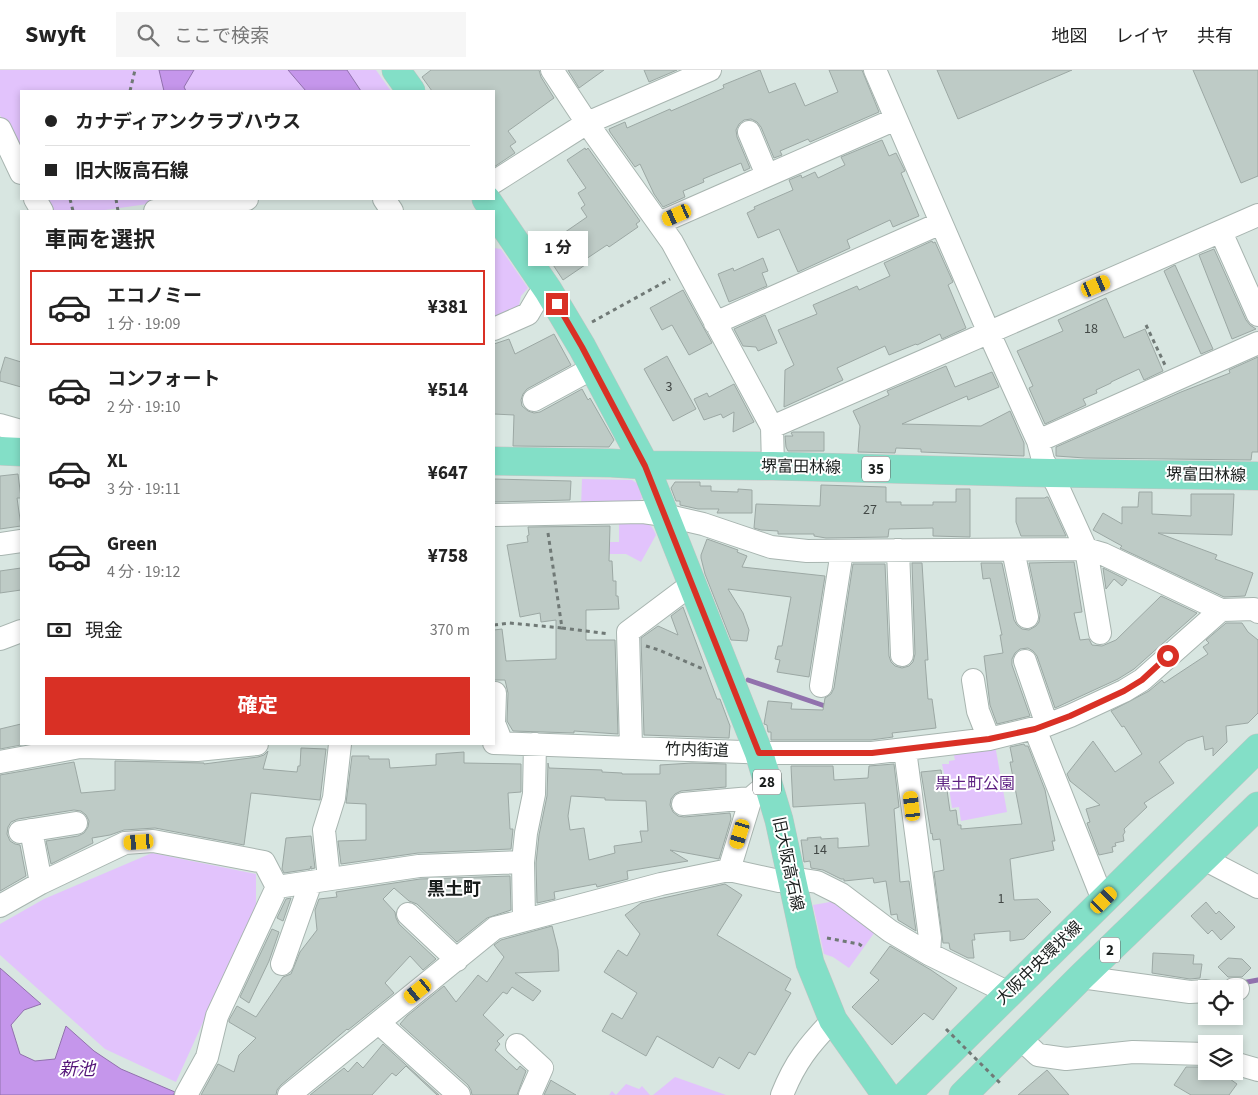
<!DOCTYPE html>
<html lang="ja">
<head>
<meta charset="utf-8">
<style>
	:root { --surface:#fff; --page:#f6f6f6; --text:#222; --muted:#767676; --line:#e0e0e0; --accent:#d93025 }
	body { margin:0; font-family:"Source Sans 3","Noto Sans JP",sans-serif; background:var(--page); color:var(--text); height:100vh; display:flex; flex-direction:column; font-size:19px; white-space:nowrap }
	* { box-sizing:border-box; margin:0 }
	p { font-size:16px; color:var(--muted) }
	.icon { flex:none; width:28px; height:28px; fill:none; stroke:currentColor; stroke-width:2; stroke-linecap:round; stroke-linejoin:round }
	.map { position:relative; flex:1; overflow:hidden }
	.panel { position:absolute; left:20px; top:140px; width:475px; height:535px; display:flex; flex-direction:column; background:var(--surface); border-radius:0px; box-shadow:0 2px 8px #0003 }
	.panel>* { flex:none }
	.hud { position:absolute; left:20px; top:20px; width:475px; height:110px; border-radius:0px; box-shadow:0 2px 8px #0003; display:grid; align-content:center; height:110px; padding:0 25px; background:var(--surface) }
	.buttons { position:absolute; left:1198px; top:910px; display:grid; gap:10px }
	.buttons a { display:grid; place-items:center; width:45px; height:45px; border-radius:0px; background:var(--surface); box-shadow:0 2px 8px #0003; font-size:25px }
	.end { position:absolute; width:22px; height:22px; margin:-11px; border:6px solid #d93025; background:#fff; box-shadow:0 0 0 2px #fff }
	.from { border-radius:50% }
	.bubble { position:absolute; height:35px; border-radius:0px; background:var(--surface); box-shadow:0 2px 8px #0003; font-size:16px; font-weight:700; line-height:35px; text-align:center }
	.car { position:absolute; width:15px; height:30px; margin:-15px -8px; border-radius:6px; box-shadow:0 0 4px 1px #0007; background:linear-gradient(#f5c518 24%,#345 0 40%,#f5c518 0 76%,#345 0 86%,#f5c518 0) }
	.hud b { display:flex; align-items:center; gap:18px; height:48px; font-size:19px }
	.hud b+b { border-top:1px solid var(--line) }
	.hud i { width:12px; height:12px; background:var(--text) }
	ul { padding:0; list-style:none }
	li { display:flex; align-items:center; gap:15px; height:75px; margin:0 10px 8px; padding:0 15px; border:2px solid transparent; border-radius:0px }
	li div { flex:1 }
	li b { display:block; font-size:19px }
	li em { font-style:normal; font-weight:700 }
	li.on { border-color:var(--accent) }
	li>.icon { width:45px; height:45px; stroke-width:1.5 }
	h2 { padding:0 25px; font-size:22px; line-height:60px }
	.pay { display:flex; align-items:center; gap:12px; height:55px; padding:0 25px; font-size:19px }
	.pay p { margin-inline-start:auto }
	.action { display:flex; gap:10px; margin-top:auto; padding:10px 25px }
	.action a { flex:1; height:58px; border-radius:0px; background:var(--accent); color:#fff; font-size:20px; font-weight:700; line-height:58px; text-align:center }
	header { display:flex; align-items:center; gap:30px; box-sizing:border-box; height:70px; padding:0 25px; background:var(--surface); border-bottom:1px solid var(--line) }
	header strong { font-size:24px }
	nav { display:flex; gap:28px; margin-inline-start:auto; font-size:18px }
	.search { width:350px; height:45px; background:var(--page); display:flex; align-items:center; gap:12px; box-sizing:border-box; padding:0 18px; border-radius:0px; color:var(--muted); font-size:19px }
	.map>svg:first-child { display:block }
	.green { fill:#e2c3fc }
	.water { fill:#c596eb; stroke:#9172ad }
	.lines { fill:none; stroke-linecap:round; stroke-linejoin:round }
	.stream { stroke:#9172ad; stroke-width:5 }
	.building { fill:#becbc6; stroke:#9ca8a4; fill-rule:evenodd }
	.minor-casing { stroke:#a8b5b0; stroke-width:24 }
	.major-casing { stroke:#c3c4c4; stroke-width:29 }
	.path { stroke:#707976; stroke-width:3; stroke-dasharray:4 4; stroke-linecap:butt }
	.minor { stroke:#fff; stroke-width:22 }
	.major { stroke:#83dfc7; stroke-width:28 }
	.path-bridge { stroke:#707976; stroke-width:3; stroke-dasharray:4 4; stroke-linecap:butt }
	.route { stroke:#d93025; stroke-width:6 }
	.labels { text-anchor:middle; dominant-baseline:central; stroke-width:4; stroke-linejoin:round; paint-order:stroke }
	.number-label { font-size:14px; fill:#424846 }
	.shield { fill:#fff; stroke:#5e6160; stroke-width:1 }
	.shield-label { font-size:15px; font-weight:bold; fill:#191d1c }
	.street-label { font-size:16px; fill:#191d1c; stroke:#fff }
	.park-label { font-size:16px; fill:#5c1f81; stroke:#fff }
	.neighbourhood-label { font-size:18px; font-weight:bold; fill:#191d1c; stroke:#fff }
	.water-label { font-size:18px; font-style:italic; fill:#541479; stroke:#fff }
</style>
</head>
<body>
<header>
<strong>Swyft</strong>
<div class="search"><svg class="icon" aria-label="search" viewBox="0 0 24 24"><circle cx="10" cy="10" r="6"/><path d="M15 15l6 6"/></svg>ここで検索</div>
<nav><a>地図</a><a>レイヤ</a><a>共有</a></nav>
</header>
<div class="map">
<svg width="1258" height="1025" viewBox="0 0 1258 1025">
	<rect width="100%" height="100%" fill="#d8e6e1"/>
	<path class="green" d="M0,0h376l15,21h-370v68l-21,-44z
		M42,129h141l-85,12h-50z
		M494,178l7,1 27,39 -7,8 -2,9 -5,5 -20,9z
		M582,409l50,1 6,4 4,14 -6,8 -55,1z
		M619,450c18,0 30,-4 37,15l-15,27 -15,-8h-18v-12h11z
		M995,675l12,67 -46,9 -2,-14 -7,1 -3,-21h-2l-5,-23h7v-3l6,-1 -2,-9z
		M152,783l104,21v31l-80,177 -71,-33 -105,-94v-31l44,-25z
		M829,823l48,36 -28,39 -16,-11 -9,-3 -11,-49 17,-3z
		M675,1007l51,18h-73z
		M626,1014l13,5 3,-3 8,9h-41l3,-4 4,4z"/>
	<path class="water" d="M159,0h35l-10,17 2,4h-22z
		M288,0h59l14,21h-55z
		M0,898l41,36 -17,6 -13,15 9,29 15,7 20,-2 11,-33 28,25 27,18 54,23 -2,3h-173z"/>
	<g class="lines">
		<path class="stream" d="M748,610l80,27
			M1242,913l16,-3"/>
	</g>
	<path class="building" d="M431,0h108l2,7 13,21 -46,33 8,11 -6,4 5,7 -21,14v-76h-62l-10,-14z
		M568,0h36l-25,18z
		M644,0h33l-28,12z
		M760,0l9,23 26,-10 10,23 33,-14 -9,-22h33l17,42 -69,30 -2,-3 -28,12 2,4 -8,3 -13,-31 -4,-5 -6,-3 -7,1 -5,4 -3,6 1,7 13,31 -6,3 -3,-8 -38,16 1,3 -21,9 2,6 -22,10 -9,-13 -14,-30 -5,3 -25,-35 -1,-3 16,-7 2,6 43,-19 1,2 53,-23 -1,-3z
		M937,0h135l-114,49z
		M1193,0h65v106l-17,7z
		M882,70l7,16 7,-3 9,18 -4,2 18,43 -26,11 -3,-7 -43,20 3,8 -52,24 -19,-43 -21,9 -11,-25 8,-4 -1,-2 39,-17 -4,-10 12,-5 1,3 13,-6 3,6 27,-13 -4,-8z
		M585,78l1,2 2,-2 52,73 -4,3 2,3 -29,20 -2,-2 -24,16 2,4 -22,15 -21,-32 45,-31 -6,-9 4,-3 -7,-12 8,-5 -19,-28z
		M932,171l1,2 2,-1 18,40 -5,3 18,43 -24,11 -2,-5 -23,11 -1,-1 -27,11 -4,-9 -48,22 6,12 -59,27 1,-37 9,-5 -16,-35 39,-16 -4,-9 44,-19 2,4 31,-14 -6,-13z
		M1214,179l32,71 4,5 6,4 -24,10 -33,-84z
		M763,188l5,13 -6,2 5,13 -38,16 -11,-28 15,-6 1,3z
		M1175,195l38,84 -12,5 -37,-83z
		M683,220l29,53 -23,12 -17,-30 -10,5 -12,-22z
		M1106,228l18,40 21,-9 18,42 -19,9 -5,-11 -28,13v1l-15,7 1,3 -14,6 3,6 -41,19 -16,-36 4,-2 -16,-35 46,-20 -5,-11z
		M765,245l12,28 -19,8 -2,-4 -13,-1 -9,-17z
		M554,264l17,31 -44,24 -4,5 -2,6 1,6 6,5 6,2 6,-1 42,-23 6,11 2,-2 24,42 -5,7 -96,-1 1,-31 -20,-1v-70l15,-5 6,15z
		M667,286l29,53 -23,12 -29,-52z
		M5,287l16,5v25l-21,-6v-7z
		M1258,287v95h-6l-1,8 -166,-2 -29,-2v-9l125,-55 49,-19 -1,-3z
		M946,296l9,21 37,-15 7,15 -31,13 -1,-4 -65,28 79,2 29,-15 14,32v13l-103,-4v-3l-25,-1 -1,5 -37,-1 2,-26 -7,-15 36,-16 -2,-4z
		M734,314l20,38 -21,10 1,-20 -11,6 -2,-4 -17,6 -10,-21 13,-6 2,4z
		M793,362h31v19h-36l-2,-4 -1,-11h8l-2,-3z
		M18,404l3,24h-4l4,28 -21,3v-53z
		M494,409l77,2 -1,19 -76,2z
		M675,412h25v4h11v5l27,1v-3l14,1v23h-35l2,-4h-21l-18,-4v-4h-4l-5,-13z
		M821,415l65,2v15h15v3h32v-3h23v-13h14v48l-37,-1v-8l-44,1 -1,8 -62,1 -12,-2v-2h-36v-3l-17,-1 -7,-2 2,-24 64,2z
		M1139,422h13v22l39,2v-22h43l-2,41 -74,-2 59,22 -2,4 38,14 -8,23 -21,1 -104,-49 2,-2 -29,-16 10,-17 19,11v-17h16z
		M1046,427h2l18,39h-45l-5,-14v-24h29z
		M610,456l-1,35h3l1,20h3v15h2l1,13 -33,1v30h29l3,94 -44,-3v2l-61,-2 -6,-10 1,-28 -3,-13h-11v-50l8,-1 4,32 50,-2v-39l-15,2 -1,-9 -20,4 -13,-72 21,-3 -1,-6 2,-1 -1,-8z
		M707,469l31,11 -1,2 10,4 -5,11 83,9 -16,101 -32,-5 3,-12 -5,-1 3,-13h4l9,-49 -63,-8 15,24 6,17 -2,11 -16,-1 -26,-66 -4,-16v-3z
		M1074,492l8,50 -8,1 6,27 9,-1 3,6 10,1 14,-6 45,-44 36,17 -63,56 -16,10 -63,29 -18,-52 -4,-5 -5,-3 -8,1 -5,4 -3,6v6l18,51 -33,8 -7,-19 -6,-49 19,-3 -3,-18h2l-12,-57 -7,1 -2,-16h21l12,57 3,5 5,4 7,1 7,-4 3,-4 1,-7 -11,-52z
		M912,493h10l6,97h-3l3,39h4l4,29 -44,5 1,4 -22,3h-100v-8h-3l-1,-7 -3,-1 4,-23 24,2 -1,6 32,1 2,-12 6,-4 3,-6 19,-124h32l4,92 2,6 4,4 7,2 7,-2 4,-4 2,-8z
		M21,498v22l-21,3v-22z
		M1103,498l24,12 -5,6 -8,-7 -8,10z
		M683,537l34,92h3l10,27 -1,12 -85,-3 -3,-97 17,-12 20,9 -7,-19z
		M1226,553h16l6,9 10,8v73l-10,10 -22,3 1,16 -14,14v-8l-8,2 -2,-14 -16,5 -28,21 15,21 -30,20 3,4 -23,22 1,3 -2,3 1,6 -9,2 1,3 -4,1 1,5 -14,3 -11,-29 -1,-3 3,-1 -4,-13 14,-4 -30,-24 -3,-7 26,-33 22,31 27,-18 -18,-28 -2,1 -11,-16 38,-20 13,-11 2,3 44,-29 -5,-7 6,-4 -3,-3z
		M21,654v20h5l-26,5v-20z
		M1024,674l1,2h3l17,44 10,51h-3l2,9 -44,9 4,41 24,-1 13,13 -27,27 -14,2v-10l-36,3 1,6h-3l2,18h-6l-18,-9 -1,-6h-6l-9,-71 10,-2 -4,-31 -7,1 -1,-7 -1,1 -10,-62 20,-2 3,21 3,-1 3,21 6,-1 2,15h3v4l61,-5 -12,-62h3l-3,-15z
		M301,678l25,1 -6,51 -69,-7 -7,52 -89,-17 -31,2 -14,5 -18,3 1,5 -42,21 -5,-23 32,-5 6,-3 4,-6 1,-6 -3,-6 -5,-4 -7,-1 -56,9 -7,3 -3,5 -1,7 3,7 5,3 5,1 6,31 -26,15v-116l74,-13 7,31 34,-3v-29l89,2v1l54,-7 6,-2 4,-4 -5,18 34,3 1,-6h2z
		M464,682v11l57,1v28l-13,1 2,36h3l-2,20 -93,4 -77,11 -3,-23 28,-1v-36l-20,-1 6,-47h17v3h20l1,9 46,-3v-11z
		M548,693l1,5 53,2v2l20,1v1h38v-9l32,-2 34,1v23l-45,4 -6,3 -4,5 -1,6 3,7 5,4 6,1 46,-4 1,6 -12,40 -49,-9 18,11 -61,10 1,8 -31,8 -1,-3 -42,8 1,7 -18,4 -1,-40 3,-28 8,-39zM571,726l34,2v2l41,1 2,30h-8l2,11 -28,4 1,7 -26,7 -5,-32 -14,2 -2,-14z
		M894,694l5,43 -5,2 6,73 9,-1 7,50 -18,-11 -1,-6 -6,1 -5,-34 -12,2 -1,-5 -29,3v-2h-3l-18,-9 -12,-2 -1,-7 -6,1 -3,-22h7l-1,-2 14,-1v2l17,-1v10l31,-2 -4,-43 -72,4 -2,-41h42l1,14 34,-2 1,-12z
		M311,766l4,32 -4,1v-3l-1,3 -26,4 -2,-4 4,-31z
		M510,806l1,34 -24,8 -30,24 -40,-38 -8,-3 -15,-13 -11,11 12,13 1,6 3,6 37,35 -13,11 -13,-14 -25,27 9,10 -46,37 -1,-1 -66,56 -4,5 -1,5h-75l17,-31 16,8 5,-17 17,-17 -27,-16v-2l8,-14 19,11 27,-40 8,-3 9,-22 17,-22 -2,-20 4,-11 18,-2 -1,-5 84,-13z
		M725,814l17,11 -25,40 74,44 -6,11 6,3 -36,62 -6,-3 -10,17 -20,-12 -6,11 -56,-32 -11,20 -44,-25 10,-18 10,6 15,-26 -33,-21 14,-22 9,6 13,-22 -15,-19 16,-12z
		M291,828l-8,23 -6,-3 9,-19z
		M1206,832l10,12 3,-3 16,16 -14,13 -9,-10 -4,4 -17,-18z
		M552,856l6,24 1,21 -44,2 26,18 -8,10 -21,-14 -5,7 -4,-2 -20,23 21,20 -7,6 3,3 -5,6 22,20 3,-4 6,5 -9,24h-45l-1,-5 -3,-5 -68,-61 7,-8 37,-30 12,16 22,-27 9,7 17,-25 -10,-12 7,-5z
		M272,859l7,3 -10,29 -20,42 -9,-6z
		M890,876l41,24 26,18 -24,32 -9,-7 -32,32 -40,-38 27,-27 -9,-7z
		M1153,883l41,2 -1,9h9l-2,14 -10,1 -38,-6z
		M1228,888l14,1 9,9 -9,9h-14l-10,-10z
		M383,974l56,51h-2l-31,-29 -10,10 -4,-3 -20,22h-62l34,-27 4,4 9,-10 6,6z
		M1186,997h15l19,11 3,-4 14,10 -8,11h-38l-17,-10z
		M1047,1000l22,25h-51z
		M551,1010l1,1 24,14h-32z"/>
	<g class="lines">
		<defs>
			<path id="minor" d="M552,0l35,53 85,119 100,185 1,39
				M875,0l114,263 49,108 5,19 14,25 29,64 14,84
				M0,59l21,44
				M749,62l18,43
				M494,112l93,-59 123,-53
				M35,129l7,12
				M384,129l8,12
				M155,141l92,-12
				M659,153l237,-104
				M1221,162l37,83
				M715,253l226,-100
				M494,259l34,-15 10,-17 10,-7
				M534,330l59,-32
				M0,355l21,6
				M772,357l486,-212
				M1038,371l220,-98
				M494,445l149,-3 21,3 39,9 68,23 36,4 279,-2 17,5 118,56 33,-1 4,3
				M0,474l21,-3
				M898,480l4,105
				M1013,480l14,67
				M0,569l21,-8
				M1025,591l22,64
				M973,610l5,31 11,28
				M821,616l21,-135
				M495,623l-1,30 8,20
				M1035,659l68,171
				M494,673l278,10h100l117,-14 58,-14 23,-9 54,-25 18,-11 79,-70
				M631,677l-3,-115 64,-48
				M905,680l25,188 -1,16
				M0,692l80,-15 117,3 60,-6
				M683,734l68,-6
				M31,760l10,53
				M20,762l56,-9
				M1204,789l54,28
				M729,800l22,-72 7,-6 11,-4
				M329,809l-5,-49 10,-32 6,-54
				M277,817l142,-21 104,-4
				M0,836l41,-23 84,-40 28,-2 111,21 13,25 -60,129 -10,41 -21,38
				M408,844l49,46
				M524,850l-1,-58 3,-29 8,-39 1,-50
				M282,894l29,-82
				M1081,907l109,15 16,-1
				M1234,919h4
				M379,953l80,72
				M1021,969l17,16 28,4 67,-7 73,2
				M517,975l25,23 -12,27
				M1234,993l24,7
				M289,1025l206,-167 166,-44 68,-14 50,11 25,-1 13,2 24,12 49,37 39,23 80,39
				M782,1025c13,-33 27,-50 51,-75"/>
			<path id="major" d="M396,0l15,21
				M486,129l62,91 34,57 63,118 114,288 20,67 31,143 23,57 53,75
				M0,381l21,1
				M494,391l117,2 34,2 128,1 277,7 208,3
				M906,1025l352,-347
				M963,1025l118,-118 177,-171"/>
		</defs>
		<use href="#minor" class="minor-casing"/>
		<use href="#major" class="major-casing"/>
		<path class="path" d="M130,21l5,-21
			M70,129l3,12
			M116,129l2,12
			M592,252l78,-43
			M1146,255l19,40
			M548,463l14,95 47,6
			M494,555l15,-2 53,5
			M646,576l13,4 44,19
			M827,868l32,6 4,3"/>
		<use href="#minor" class="minor"/>
		<use href="#major" class="major"/>
		<path class="path-bridge" d="M946,959l56,56"/>
	</g>
	<g class="lines">
		<path class="route" d="M557,234l25,43 63,119 114,287h113l117,-14 46,-10 35,-13 54,-25 18,-11 26,-24"/>
	</g>
	<g class="labels">
		<g class="number-label">
			<text x="1091" y="259">18</text>
			<text x="669" y="317">3</text>
			<text x="870" y="440">27</text>
			<text x="820" y="780">14</text>
			<text x="1001" y="829">1</text>
		</g>
		<g class="shield">
			<rect x="862" y="386.5" width="28" height="25" rx="4"/>
			<rect x="753" y="699.5" width="28" height="25" rx="4"/>
			<rect x="1100" y="867.5" width="20" height="25" rx="4"/>
		</g>
		<g class="shield-label">
			<text x="876" y="399">35</text>
			<text x="767" y="712">28</text>
			<text x="1110" y="880">2</text>
		</g>
		<g class="street-label">
			<text transform="translate(801 397) rotate(1)">堺富田林線</text>
			<text transform="translate(1206 405) rotate(1)">堺富田林線</text>
			<text transform="translate(697 680) rotate(2)">竹内街道</text>
			<text transform="translate(788 794) rotate(78)">旧大阪高石線</text>
			<text transform="translate(1039 893) rotate(-44)">大阪中央環状線</text>
		</g>
		<g class="park-label">
			<text x="975" y="714">黒土町公園</text>
		</g>
		<g class="neighbourhood-label">
			<text x="454" y="819">黒土町</text>
		</g>
		<g class="water-label">
			<text x="77" y="999">新池</text>
		</g>
	</g>
</svg>
<div class="buttons">
<a><svg class="icon" aria-label="locate" viewBox="0 0 24 24"><circle cx="12" cy="12" r="6"/><path d="M12 2v4M12 18v4M2 12h4M18 12h4"/></svg></a>
<a><svg class="icon" aria-label="layers" viewBox="0 0 24 24"><path d="M12 4l9 5-9 5-9-5zM3 14l9 5 9-5"/></svg></a>
</div>
<i class="end from" style="left:1168px;top:586px"></i>
<i class="end" style="left:557px;top:234px"></i>
<div class="bubble" style="left:528px;top:161px;width:60px">1 分</div>
<i class="car" style="left:677px;top:145px;rotate:246deg"></i>
<i class="car" style="left:1096px;top:216px;rotate:67deg"></i>
<i class="car" style="left:912px;top:736px;rotate:353deg"></i>
<i class="car" style="left:740px;top:764px;rotate:197deg"></i>
<i class="car" style="left:139px;top:772px;rotate:266deg"></i>
<i class="car" style="left:1104px;top:830px;rotate:45deg"></i>
<i class="car" style="left:418px;top:921px;rotate:231deg"></i>
<div class="hud">
<b><i class="from"></i>カナディアンクラブハウス</b>
<b><i></i>旧大阪高石線</b>
</div>
<section class="panel">
<h2>車両を選択</h2>
<ul>
<li class="on"><svg class="icon" aria-label="car" viewBox="0 0 24 24"><path d="M5 17H2v-5l4-1 3-4h7l3 4 3 1v5h-3M9 17h6M6 11h13"/><circle cx="7" cy="17" r="2"/><circle cx="17" cy="17" r="2"/></svg><div><b>エコノミー</b><p>1 分 · 19:09</p></div><em>¥381</em></li>
<li><svg class="icon" aria-label="car" viewBox="0 0 24 24"><path d="M5 17H2v-5l4-1 3-4h7l3 4 3 1v5h-3M9 17h6M6 11h13"/><circle cx="7" cy="17" r="2"/><circle cx="17" cy="17" r="2"/></svg><div><b>コンフォート</b><p>2 分 · 19:10</p></div><em>¥514</em></li>
<li><svg class="icon" aria-label="car" viewBox="0 0 24 24"><path d="M5 17H2v-5l4-1 3-4h7l3 4 3 1v5h-3M9 17h6M6 11h13"/><circle cx="7" cy="17" r="2"/><circle cx="17" cy="17" r="2"/></svg><div><b>XL</b><p>3 分 · 19:11</p></div><em>¥647</em></li>
<li><svg class="icon" aria-label="car" viewBox="0 0 24 24"><path d="M5 17H2v-5l4-1 3-4h7l3 4 3 1v5h-3M9 17h6M6 11h13"/><circle cx="7" cy="17" r="2"/><circle cx="17" cy="17" r="2"/></svg><div><b>Green</b><p>4 分 · 19:12</p></div><em>¥758</em></li>
</ul>
<div class="pay"><svg class="icon" aria-label="cash" viewBox="0 0 24 24"><path d="M3 7h18v10H3z"/><circle cx="12" cy="12" r="2"/></svg>現金<p>370 m</p></div>
<div class="action"><a>確定</a></div>
</section>
</div>
</body>
</html>
